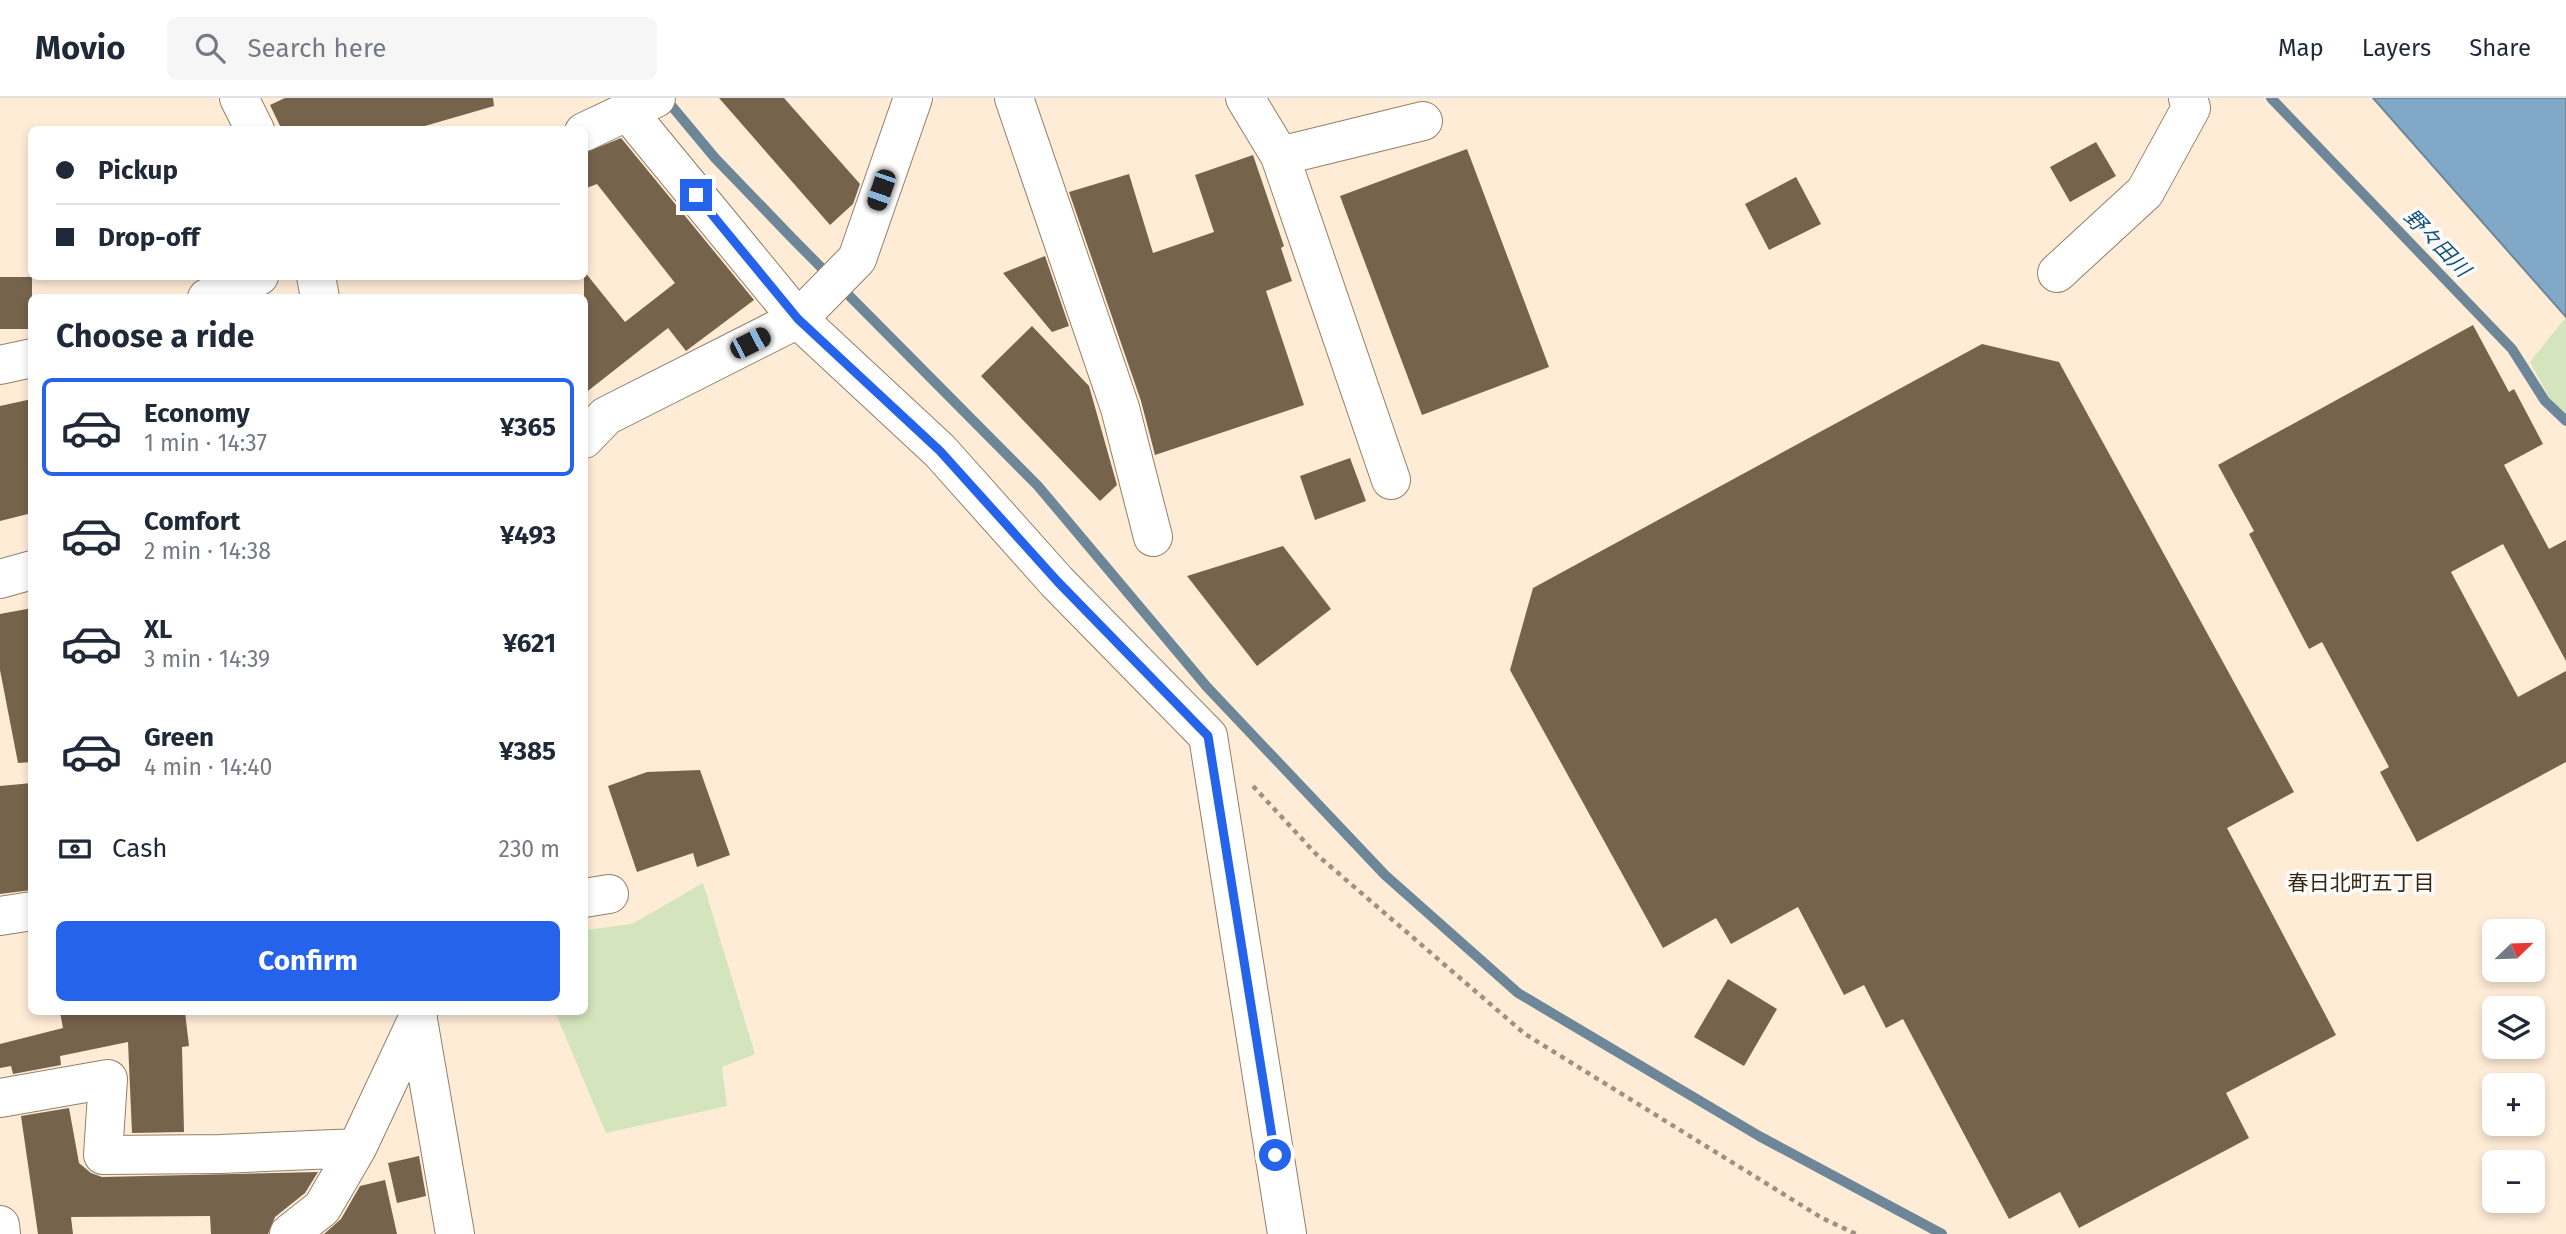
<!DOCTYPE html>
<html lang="en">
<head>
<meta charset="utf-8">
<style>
	:root { --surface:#fff; --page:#f6f6f7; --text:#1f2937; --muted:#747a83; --line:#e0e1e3; --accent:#2563eb }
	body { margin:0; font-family:"Fira Sans","Noto Sans JP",sans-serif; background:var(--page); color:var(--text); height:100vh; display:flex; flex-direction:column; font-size:26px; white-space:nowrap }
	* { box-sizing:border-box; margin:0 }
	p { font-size:23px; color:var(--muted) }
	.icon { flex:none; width:38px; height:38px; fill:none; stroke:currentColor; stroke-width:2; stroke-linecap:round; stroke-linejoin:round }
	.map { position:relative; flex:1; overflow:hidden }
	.sheet { position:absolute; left:28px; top:196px; width:560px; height:721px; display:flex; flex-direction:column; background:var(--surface); border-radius:10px; box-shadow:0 4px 10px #0003 }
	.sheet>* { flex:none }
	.guide { position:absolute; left:28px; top:28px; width:560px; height:154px; border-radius:10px; box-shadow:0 4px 10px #0003; display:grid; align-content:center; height:154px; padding:0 28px; background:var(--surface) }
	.needle { width:46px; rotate:67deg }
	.tools { position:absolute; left:2482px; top:821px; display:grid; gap:14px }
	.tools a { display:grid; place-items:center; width:63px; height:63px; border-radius:10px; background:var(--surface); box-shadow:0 4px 10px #0003; font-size:35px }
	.end { position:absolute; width:32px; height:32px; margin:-16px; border:9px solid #2563eb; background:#fff; box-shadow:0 0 0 4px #fff }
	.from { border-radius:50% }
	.car { position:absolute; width:21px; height:42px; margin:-21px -10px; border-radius:9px; box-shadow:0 0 5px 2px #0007; background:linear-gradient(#222 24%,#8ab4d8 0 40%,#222 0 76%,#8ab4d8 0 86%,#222 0) }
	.guide b { display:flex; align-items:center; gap:24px; height:66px; font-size:26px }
	.guide b+b { border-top:2px solid var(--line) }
	.guide i { width:18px; height:18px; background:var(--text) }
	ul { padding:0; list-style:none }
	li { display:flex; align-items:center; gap:21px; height:98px; margin:0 14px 10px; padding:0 14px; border:4px solid transparent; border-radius:10px }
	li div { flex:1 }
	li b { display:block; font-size:26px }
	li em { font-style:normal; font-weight:700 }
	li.current { border-color:var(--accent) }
	li>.icon { width:63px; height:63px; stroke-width:1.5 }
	h2 { padding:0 28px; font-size:32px; line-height:84px }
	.pay { display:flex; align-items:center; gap:18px; height:77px; padding:0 28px; font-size:26px }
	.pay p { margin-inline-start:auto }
	.cta { display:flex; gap:14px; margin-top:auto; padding:14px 28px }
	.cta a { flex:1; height:80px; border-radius:10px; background:var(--accent); color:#fff; font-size:28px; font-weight:700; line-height:80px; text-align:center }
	header { display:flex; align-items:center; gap:42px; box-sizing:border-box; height:98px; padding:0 35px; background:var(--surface); border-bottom:2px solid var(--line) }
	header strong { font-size:33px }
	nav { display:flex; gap:38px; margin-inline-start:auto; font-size:24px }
	.search { width:490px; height:63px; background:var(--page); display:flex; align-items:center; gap:18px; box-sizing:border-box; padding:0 24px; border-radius:10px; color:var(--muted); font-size:26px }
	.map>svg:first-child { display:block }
	.green { fill:#d4e5bd }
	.water { fill:#81a9c7; stroke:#6d8798; stroke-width:2 }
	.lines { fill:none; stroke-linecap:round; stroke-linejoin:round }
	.stream { stroke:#6d8798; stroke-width:10 }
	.building { fill:#76634c }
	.minor-casing { stroke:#937f67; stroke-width:40 }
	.path { stroke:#9e9181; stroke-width:4.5; stroke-dasharray:5 5; stroke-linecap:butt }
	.minor { stroke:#fff; stroke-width:38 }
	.route { stroke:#2563eb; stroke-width:9 }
	.labels { text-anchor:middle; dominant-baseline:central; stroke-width:7; stroke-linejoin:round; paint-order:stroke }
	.water-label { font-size:21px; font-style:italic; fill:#12547c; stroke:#fcfcfc }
	.neighbourhood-label { font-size:21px; fill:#362610; stroke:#fcfcfc }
</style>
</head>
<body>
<header>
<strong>Movio</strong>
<div class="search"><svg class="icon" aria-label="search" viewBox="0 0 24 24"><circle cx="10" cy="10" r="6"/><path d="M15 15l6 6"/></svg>Search here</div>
<nav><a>Map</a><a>Layers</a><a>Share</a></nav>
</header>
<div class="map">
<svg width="2566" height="1136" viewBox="0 0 2566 1136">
	<rect width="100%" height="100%" fill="#feecd7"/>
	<path class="green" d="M2566,219v102l-11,-11 -25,-46z
		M703,785l52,171 -33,13 5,39 -121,27 -51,-121h29l1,-82 47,-6z"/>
	<path class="water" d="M2373,0h193v219z"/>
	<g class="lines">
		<path class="stream" d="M665,0l50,60 77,80 246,248 169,201 178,188 133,118 241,143 183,98
			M2271,0l241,251 33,52 21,20"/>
	</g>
	<path class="building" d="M285,0h208l1,8 -83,24h-129l-12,-25z
		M719,0h65l76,86 -7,20 -23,21z
		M621,40l133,162 -68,51 -18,-23 -84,66v-123l41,51 50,-39 -78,-99 -13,5v-36z
		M2096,44l20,34 -46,26 -20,-35z
		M1467,51l82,218 -127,48 -82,-219z
		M1253,57l31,91 -3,2 11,33 -26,10 38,114 -149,50 -14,-54 -72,-209 60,-18 24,79 61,-21 -19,-57z
		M1796,79l25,47 -52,26 -24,-46z
		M1045,158l24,70 -17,6 -49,-59z
		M0,179h32v52h-32z
		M2473,227l36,67 5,-3 29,55 -39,21 45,84 17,-9v121l-63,-117 -52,28 67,125 48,-26v91l-149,80 -37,-70 9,-5 -67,-125 -13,7 -60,-115 5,-3 -36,-66z
		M1032,228l57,60 28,99 -17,16 -119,-125z
		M1982,246l77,18 235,430 -67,36 109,207 -110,58 23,45 -170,90 -19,-36 -51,27 -106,-200 -17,9 -22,-43 -20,10 -46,-88 -67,37 -15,-26 -53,30 -153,-278 23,-82z
		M32,301v114l-32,8v-115z
		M1350,360l16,43 -51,19 -15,-44z
		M1283,448l48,63 -74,57 -70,-90z
		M32,510v154l-14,1 -18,-93v-56z
		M700,672l30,85 -33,12 -4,-14 -56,19 -29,-86 39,-14z
		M32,685v107l-32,4v-108z
		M1728,881l49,30 -33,57 -50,-29z
		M60,914h125l4,34 -7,1 2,85 -52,1 -4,-91 -68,14 1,9 -48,9 -2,-8 -11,2v-24l63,-16z
		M69,1010l10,55 12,10 11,4 216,-5 -13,21 -30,24 -7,17h-57l-1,-18 -139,1 2,17h-35l-17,-118z
		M419,1058l7,40 -29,7 -9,-40z
		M385,1082l12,54h-73l17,-15 19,-33z"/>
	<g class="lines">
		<defs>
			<path id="minor" d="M239,0l16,32
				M1014,0l106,310 33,129
				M1245,0l35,58 111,324
				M628,14l170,207 142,132 117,131 151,154 79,498
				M584,34l72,-34
				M1280,58l143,-35
				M2057,175l88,-81 46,-84 -3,-10
				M316,178l4,22
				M207,200l52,-22
				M0,267l32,-7
				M584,341l22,-23 192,-97 59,-60 56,-161
				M0,481l32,-9
				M584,800l25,-4
				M0,818l32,-5
				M417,916l38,220
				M0,1000l108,-19 -5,76 118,-1 136,-6
				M0,1127l1,9
				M289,1136l33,-26 35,-60 61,-130"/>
		</defs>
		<use href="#minor" class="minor-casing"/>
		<path class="path" d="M1253,688l63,68 209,180 297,184 34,16"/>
		<use href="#minor" class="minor"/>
	</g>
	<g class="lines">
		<path class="route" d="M696,97l102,124 142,132 118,131 150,154 67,419"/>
	</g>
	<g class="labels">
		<g class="water-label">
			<text transform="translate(2437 145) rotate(46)">野々田川</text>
		</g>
		<g class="neighbourhood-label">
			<text x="2361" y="785">春日北町五丁目</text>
		</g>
	</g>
</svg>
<div class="tools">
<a><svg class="needle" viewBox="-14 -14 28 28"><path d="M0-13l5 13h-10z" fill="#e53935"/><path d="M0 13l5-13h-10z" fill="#747a83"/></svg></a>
<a><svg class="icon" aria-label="layers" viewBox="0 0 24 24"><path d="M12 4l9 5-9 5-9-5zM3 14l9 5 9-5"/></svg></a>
<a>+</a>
<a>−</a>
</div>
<i class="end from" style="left:1275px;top:1057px"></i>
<i class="end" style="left:696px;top:97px"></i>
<i class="car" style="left:881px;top:92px;rotate:199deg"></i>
<i class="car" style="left:750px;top:245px;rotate:63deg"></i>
<div class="guide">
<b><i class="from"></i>Pickup</b>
<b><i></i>Drop-off</b>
</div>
<section class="sheet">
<h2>Choose a ride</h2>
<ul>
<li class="current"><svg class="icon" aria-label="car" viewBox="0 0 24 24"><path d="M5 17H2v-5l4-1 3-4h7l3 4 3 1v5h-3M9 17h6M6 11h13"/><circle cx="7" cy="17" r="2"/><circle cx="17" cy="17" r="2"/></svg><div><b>Economy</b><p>1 min · 14:37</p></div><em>¥365</em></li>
<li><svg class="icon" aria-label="car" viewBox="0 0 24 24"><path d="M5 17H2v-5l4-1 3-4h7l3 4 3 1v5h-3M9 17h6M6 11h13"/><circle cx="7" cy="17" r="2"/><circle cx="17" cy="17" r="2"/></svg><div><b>Comfort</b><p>2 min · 14:38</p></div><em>¥493</em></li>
<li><svg class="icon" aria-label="car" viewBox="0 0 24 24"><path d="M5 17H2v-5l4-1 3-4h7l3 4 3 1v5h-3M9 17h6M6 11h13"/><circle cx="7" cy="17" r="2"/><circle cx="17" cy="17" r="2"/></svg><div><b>XL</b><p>3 min · 14:39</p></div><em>¥621</em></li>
<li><svg class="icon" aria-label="car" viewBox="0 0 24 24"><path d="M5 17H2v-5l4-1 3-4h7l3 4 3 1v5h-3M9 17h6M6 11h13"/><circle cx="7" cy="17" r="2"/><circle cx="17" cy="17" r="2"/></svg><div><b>Green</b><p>4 min · 14:40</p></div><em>¥385</em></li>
</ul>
<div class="pay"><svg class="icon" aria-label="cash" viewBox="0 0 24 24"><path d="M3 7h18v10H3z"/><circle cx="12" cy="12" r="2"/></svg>Cash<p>230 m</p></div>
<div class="cta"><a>Confirm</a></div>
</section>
</div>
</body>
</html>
